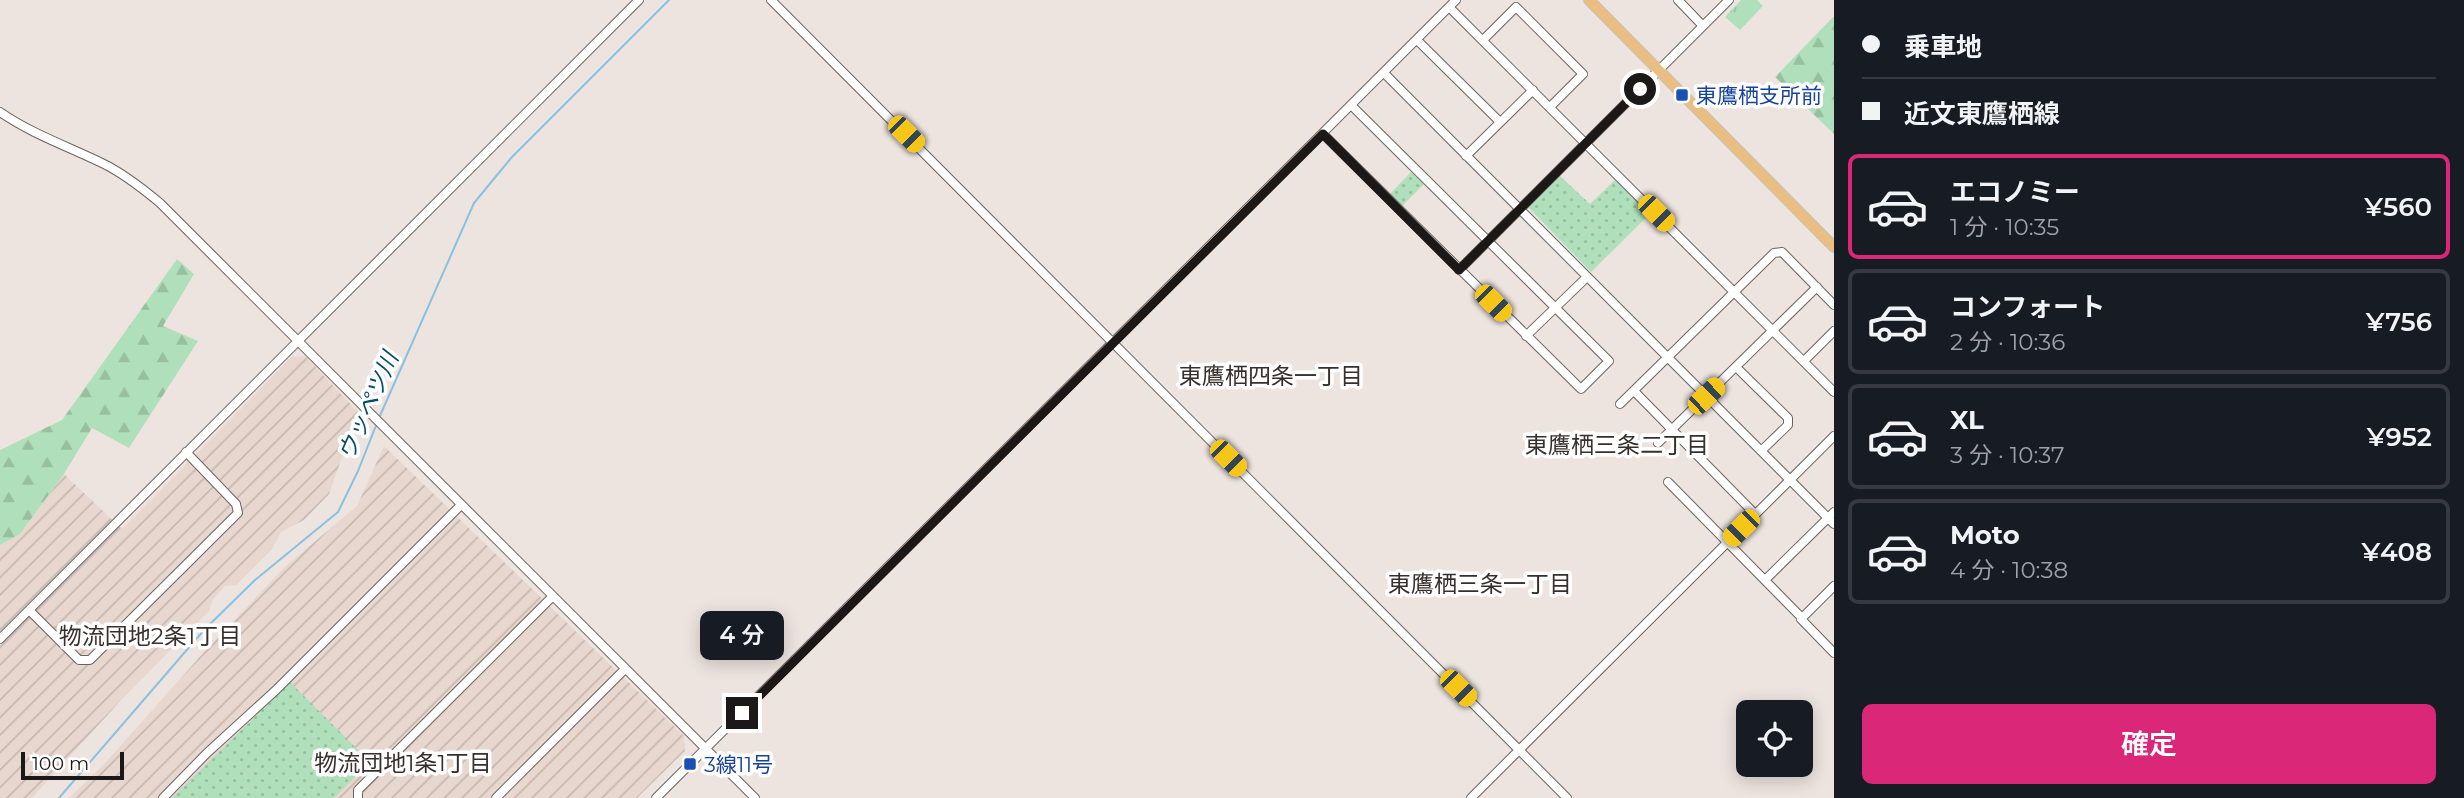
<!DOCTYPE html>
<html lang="ja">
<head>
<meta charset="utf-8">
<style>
	:root { --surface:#171b24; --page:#20242c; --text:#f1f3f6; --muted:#9ea1a6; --line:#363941; --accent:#db2777 }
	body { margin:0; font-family:Montserrat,"Noto Sans JP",sans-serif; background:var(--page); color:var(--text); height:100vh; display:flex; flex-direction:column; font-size:26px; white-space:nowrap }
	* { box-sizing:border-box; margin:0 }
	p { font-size:23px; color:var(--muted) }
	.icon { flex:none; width:38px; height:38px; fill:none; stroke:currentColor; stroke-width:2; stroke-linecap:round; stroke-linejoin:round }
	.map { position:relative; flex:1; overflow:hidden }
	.sheet { display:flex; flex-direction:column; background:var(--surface); width:630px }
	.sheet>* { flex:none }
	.hud { display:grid; align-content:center; height:154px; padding:0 28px; background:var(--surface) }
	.controls { position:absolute; left:1736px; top:700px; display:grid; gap:14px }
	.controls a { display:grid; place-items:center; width:77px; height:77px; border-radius:10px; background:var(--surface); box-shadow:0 4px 18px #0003; font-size:35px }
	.scale { position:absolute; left:21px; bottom:18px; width:103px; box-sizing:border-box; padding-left:7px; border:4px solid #1c1817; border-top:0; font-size:19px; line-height:24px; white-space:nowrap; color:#1c1817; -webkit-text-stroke:5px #fff; paint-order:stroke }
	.end { position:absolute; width:32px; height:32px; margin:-16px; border:9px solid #1c1817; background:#fff; box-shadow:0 0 0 4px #fff }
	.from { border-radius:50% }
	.bubble { position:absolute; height:49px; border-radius:10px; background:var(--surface); box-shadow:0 4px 18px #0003; font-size:23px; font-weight:600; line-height:49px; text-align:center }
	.car { position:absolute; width:21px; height:42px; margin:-21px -10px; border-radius:9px; box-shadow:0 0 5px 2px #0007; background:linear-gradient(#f5c518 24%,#345 0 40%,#f5c518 0 76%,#345 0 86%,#f5c518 0) }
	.hud b { display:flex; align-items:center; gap:24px; height:66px; font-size:26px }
	.hud b+b { border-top:2px solid var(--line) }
	.hud i { width:18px; height:18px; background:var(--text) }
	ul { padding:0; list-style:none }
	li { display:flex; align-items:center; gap:21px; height:105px; margin:0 14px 10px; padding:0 14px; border:4px solid var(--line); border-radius:10px }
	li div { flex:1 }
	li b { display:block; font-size:26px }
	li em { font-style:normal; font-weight:600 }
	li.selected { border-color:var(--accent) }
	li>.icon { width:63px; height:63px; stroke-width:1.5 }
	.button { display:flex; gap:14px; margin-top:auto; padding:14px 28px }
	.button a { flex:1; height:80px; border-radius:10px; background:var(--accent); color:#fff; font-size:28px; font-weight:600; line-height:80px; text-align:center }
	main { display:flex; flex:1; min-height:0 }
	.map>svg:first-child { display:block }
	.industrial { fill:url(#industrial-furrows) }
	.grass { fill:url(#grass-tufts) }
	.forest { fill:url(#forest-firs) }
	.park { fill:url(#park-dots) }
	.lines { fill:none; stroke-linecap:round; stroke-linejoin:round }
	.stream { stroke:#8ac0e1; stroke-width:2 }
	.minor-casing { stroke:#6b635f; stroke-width:10 }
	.major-casing { stroke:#c4c3c3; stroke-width:12 }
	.minor { stroke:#fff; stroke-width:8 }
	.major { stroke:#e9be80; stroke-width:10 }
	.route { stroke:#1c1817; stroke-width:9 }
	.transit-dot { fill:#1a4fb4; stroke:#fff; stroke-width:2.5 }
	.labels { text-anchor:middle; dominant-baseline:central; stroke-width:7; stroke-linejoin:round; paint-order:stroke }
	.transit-label { font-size:21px; fill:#164399; stroke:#fff; text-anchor:start }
	.neighbourhood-label { font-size:23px; fill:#362f2c; stroke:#fff }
	.water-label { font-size:23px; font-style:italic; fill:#054d6d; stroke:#fff }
</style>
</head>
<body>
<main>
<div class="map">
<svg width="1834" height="798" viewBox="0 0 1834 798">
	<defs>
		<pattern id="industrial-furrows" width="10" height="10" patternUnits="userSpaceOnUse" patternTransform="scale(1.75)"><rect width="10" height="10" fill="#e8d7ce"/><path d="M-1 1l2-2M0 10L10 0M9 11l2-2" fill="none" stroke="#c6b8b0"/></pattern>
		<pattern id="grass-tufts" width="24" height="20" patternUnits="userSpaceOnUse" patternTransform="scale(1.75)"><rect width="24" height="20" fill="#b0e0bb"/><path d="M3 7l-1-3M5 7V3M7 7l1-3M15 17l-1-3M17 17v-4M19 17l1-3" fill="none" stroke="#97bfa0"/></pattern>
		<pattern id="forest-firs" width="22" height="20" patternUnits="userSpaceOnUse" patternTransform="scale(1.75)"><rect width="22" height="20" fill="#b0e0bb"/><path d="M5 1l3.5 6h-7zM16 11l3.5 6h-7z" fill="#97bfa0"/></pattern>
		<pattern id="park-dots" width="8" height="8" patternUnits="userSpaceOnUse" patternTransform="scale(1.75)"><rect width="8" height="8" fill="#b0e0bb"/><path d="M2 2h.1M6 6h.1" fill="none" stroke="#97bfa0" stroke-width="1.8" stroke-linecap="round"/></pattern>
	</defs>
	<rect width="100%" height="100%" fill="#ede4df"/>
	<path class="industrial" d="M305,356l53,56 -29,82 -25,26 -23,12 -9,17 -36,36 -11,1 -13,15 -3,10 -87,88 -90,99h-32v-253l20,-11 44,-60 58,55 170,-172z
		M384,446l300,290 1,15 -48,47h-568l36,-35 100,-112 81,-85 71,-60z"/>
	<path class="grass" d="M1741,0h16l6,6 -23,24 -15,-13z"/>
	<path class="forest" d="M1833,17h1v117l-59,-57z
		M177,259l17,15 -31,52 35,15 -69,107 -37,-20 -28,46 -44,60 -20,11v-95l62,-30z"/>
	<path class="park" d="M1411,172l13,12 -23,23 -12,-12z
		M1559,175l31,29 27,-26 34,35 -60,59 -63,-65z
		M290,682l80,80 -36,36h-162z"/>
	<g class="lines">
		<path class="stream" d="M379,418l95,-215 38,-46 157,-157
			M59,798l145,-168 51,-50 83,-68 20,-41 19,-48"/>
		<defs>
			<path id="minor" d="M771,0l796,798
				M1678,0l25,26
				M1449,7l385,385
				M1417,40l83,82
				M1483,40l33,-33 67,67 -33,33
				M1384,73l450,451
				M0,112c32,22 67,34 102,51 21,10 40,25 58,40l595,595
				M1323,134l258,255 28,-28 -258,-256
				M1466,156l67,-66
				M1459,270l270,-270
				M1526,336l61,-59
				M1804,361l30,-30
				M1736,367l52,51v7l-27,26
				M1634,391l121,123
				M1620,404l154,-151 8,-1 52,53
				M1658,443l159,-156
				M1668,482l134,136
				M1765,580l69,-68
				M1834,586l-33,33 33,34
				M29,610l50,50h11l148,-147 -2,-9 -50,-52
				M0,639l639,-639
				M163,798l44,-45 69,-63 185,-185
				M358,798v-8l195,-194
				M496,798l129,-129
				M656,798l800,-798
				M1471,798l363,-362"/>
			<path id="major" d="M1589,0l245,247"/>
		</defs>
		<use href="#minor" class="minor-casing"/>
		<use href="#major" class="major-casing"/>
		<use href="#minor" class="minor"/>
		<use href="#major" class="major"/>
	</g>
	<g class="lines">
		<path class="route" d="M742,713l581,-579 136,136 181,-181"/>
	</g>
	<g class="transit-dot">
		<rect x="1675" y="88" width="14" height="14" rx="3.5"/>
		<rect x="683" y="757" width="14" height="14" rx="3.5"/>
	</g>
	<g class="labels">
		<g class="transit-label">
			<text x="1696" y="95">東鷹栖支所前</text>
			<text x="704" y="764">3線11号</text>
		</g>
		<g class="neighbourhood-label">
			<text x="1271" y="376">東鷹栖四条一丁目</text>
			<text x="1617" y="445">東鷹栖三条二丁目</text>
			<text x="1480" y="584">東鷹栖三条一丁目</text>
			<text x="150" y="636">物流団地2条1丁目</text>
			<text x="403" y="763">物流団地1条1丁目</text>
		</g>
		<g class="water-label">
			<text transform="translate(368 406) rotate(-66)">ウッペツ川</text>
		</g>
	</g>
</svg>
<div class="controls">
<a><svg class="icon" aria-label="locate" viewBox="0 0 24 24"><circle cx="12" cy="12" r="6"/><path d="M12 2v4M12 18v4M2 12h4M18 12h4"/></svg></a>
</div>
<div class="scale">100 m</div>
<i class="end from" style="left:1640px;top:89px"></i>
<i class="end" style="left:742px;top:713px"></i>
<div class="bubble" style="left:700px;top:611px;width:84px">4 分</div>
<i class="car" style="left:906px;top:134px;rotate:135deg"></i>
<i class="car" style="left:1656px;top:213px;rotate:135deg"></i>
<i class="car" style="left:1493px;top:303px;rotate:135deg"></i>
<i class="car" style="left:1706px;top:396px;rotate:46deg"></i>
<i class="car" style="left:1228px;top:458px;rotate:135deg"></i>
<i class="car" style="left:1741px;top:528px;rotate:225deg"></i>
<i class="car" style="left:1458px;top:688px;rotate:135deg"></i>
</div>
<section class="sheet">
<div class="hud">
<b><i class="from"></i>乗車地</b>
<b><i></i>近文東鷹栖線</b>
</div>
<ul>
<li class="selected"><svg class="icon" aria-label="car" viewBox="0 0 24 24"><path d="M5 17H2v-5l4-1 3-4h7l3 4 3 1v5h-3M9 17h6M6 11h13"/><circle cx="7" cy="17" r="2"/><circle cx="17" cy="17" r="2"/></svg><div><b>エコノミー</b><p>1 分 · 10:35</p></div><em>¥560</em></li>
<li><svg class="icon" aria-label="car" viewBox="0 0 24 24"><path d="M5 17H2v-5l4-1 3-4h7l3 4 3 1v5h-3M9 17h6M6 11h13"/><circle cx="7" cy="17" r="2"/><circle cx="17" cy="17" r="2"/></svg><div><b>コンフォート</b><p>2 分 · 10:36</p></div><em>¥756</em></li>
<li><svg class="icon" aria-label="car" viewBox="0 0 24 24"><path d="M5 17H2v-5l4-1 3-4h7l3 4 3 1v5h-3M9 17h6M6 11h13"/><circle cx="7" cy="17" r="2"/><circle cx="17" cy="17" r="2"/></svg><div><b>XL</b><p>3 分 · 10:37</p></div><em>¥952</em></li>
<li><svg class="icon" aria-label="car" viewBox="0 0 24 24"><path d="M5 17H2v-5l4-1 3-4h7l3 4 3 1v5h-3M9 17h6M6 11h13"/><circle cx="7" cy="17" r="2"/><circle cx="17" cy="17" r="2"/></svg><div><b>Moto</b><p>4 分 · 10:38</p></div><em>¥408</em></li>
</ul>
<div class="button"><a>確定</a></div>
</section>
</main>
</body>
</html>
